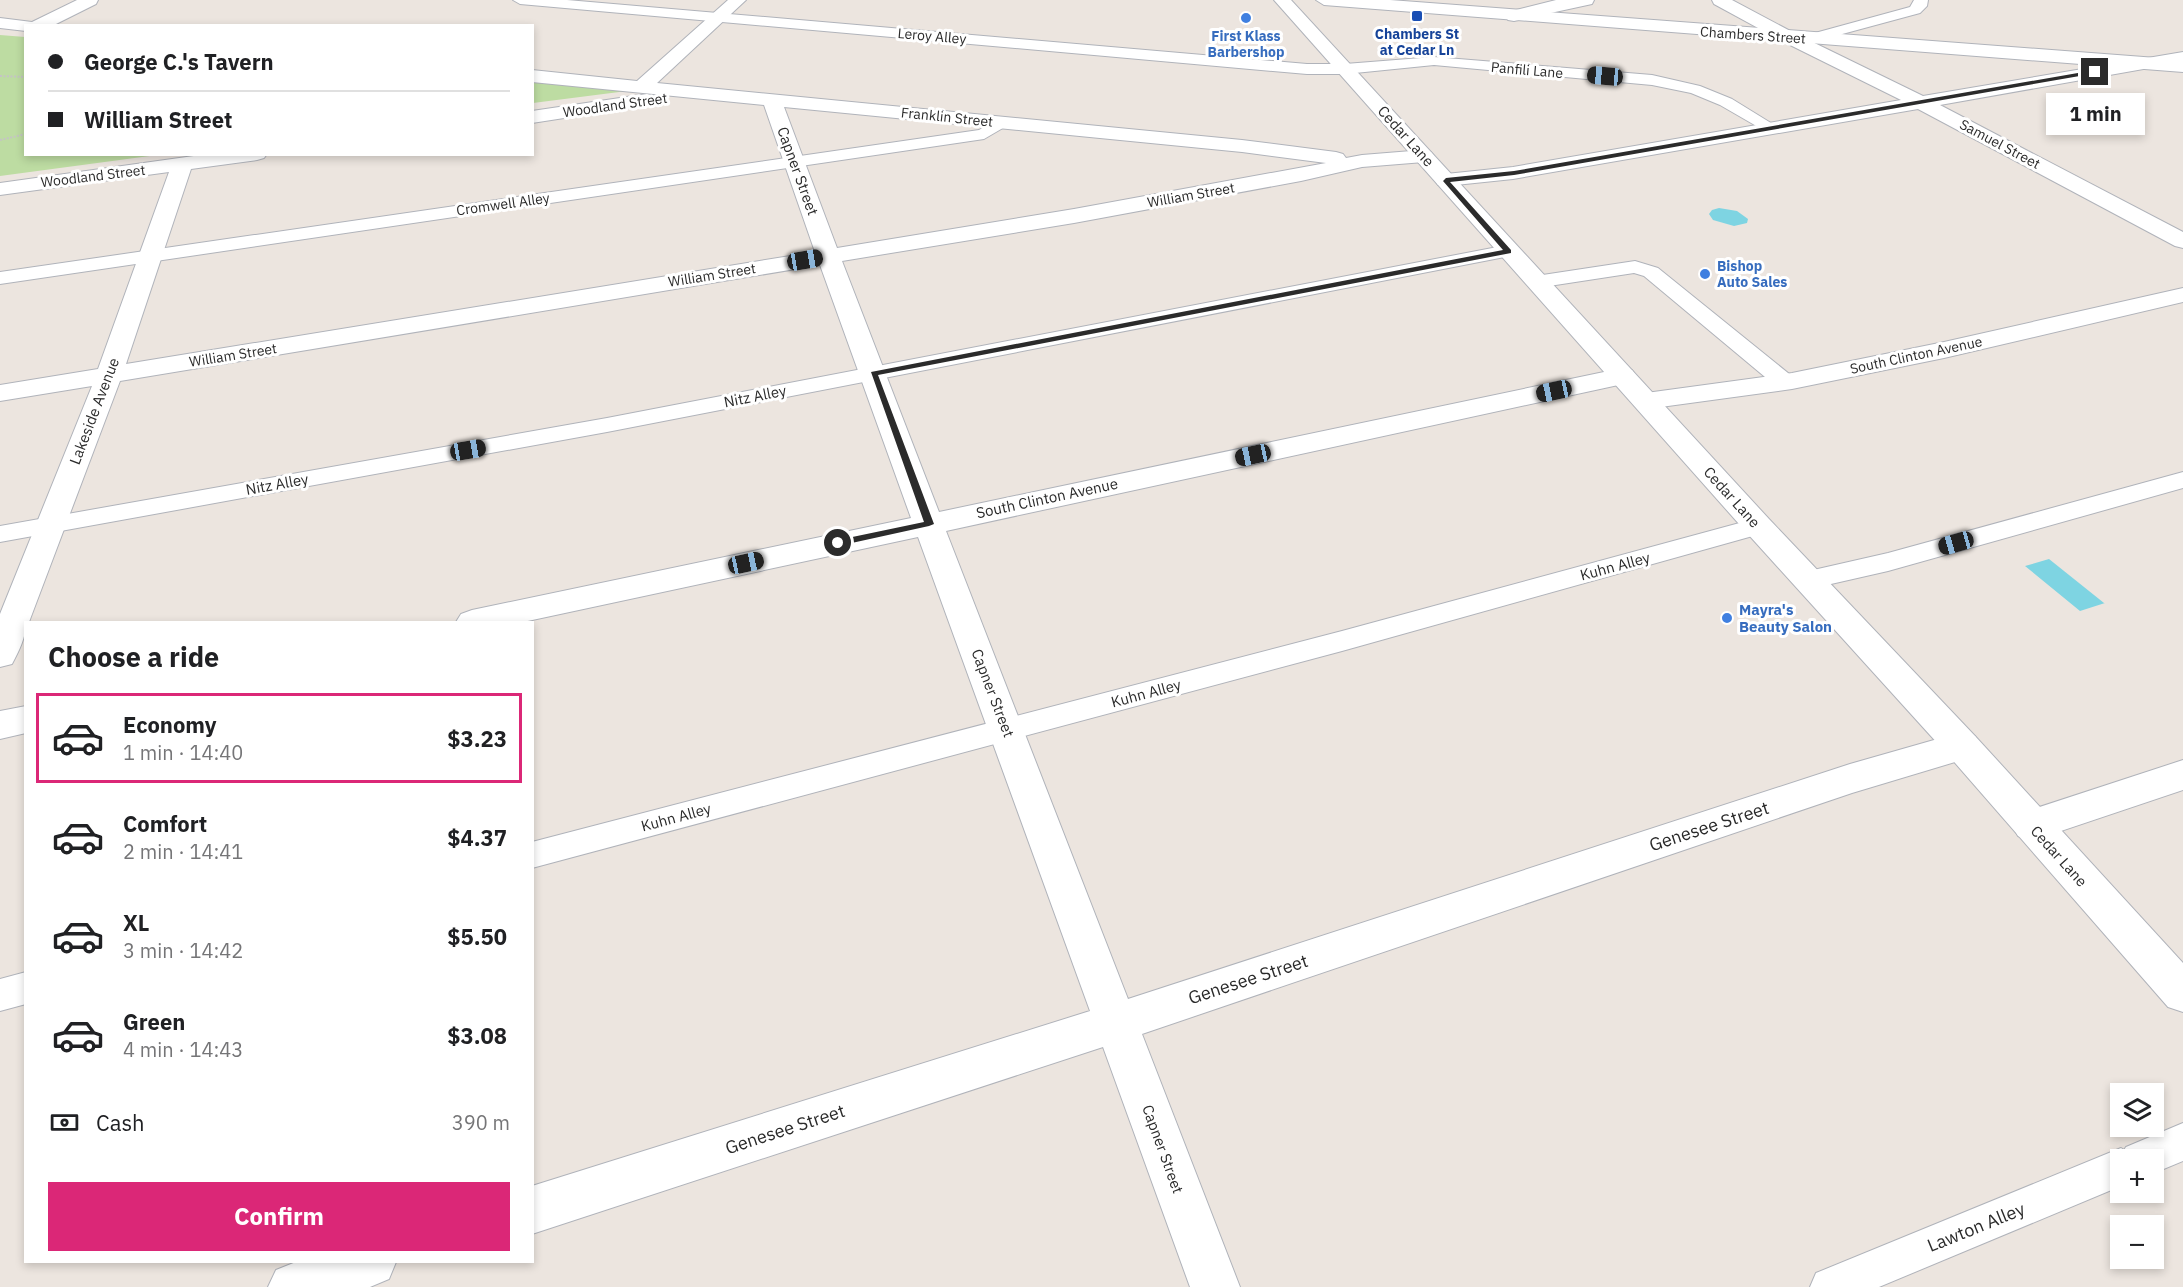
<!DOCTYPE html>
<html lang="en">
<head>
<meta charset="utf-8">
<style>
	:root { --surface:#fff; --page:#f6f6f6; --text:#202124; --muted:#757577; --line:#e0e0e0; --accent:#db2777 }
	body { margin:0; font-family:"IBM Plex Sans",sans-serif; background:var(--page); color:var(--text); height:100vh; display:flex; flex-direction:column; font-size:22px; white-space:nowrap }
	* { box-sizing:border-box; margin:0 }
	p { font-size:20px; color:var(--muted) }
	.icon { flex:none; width:33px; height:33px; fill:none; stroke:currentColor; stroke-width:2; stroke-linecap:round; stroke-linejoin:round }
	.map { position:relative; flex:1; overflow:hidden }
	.drawer { position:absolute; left:24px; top:621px; width:510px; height:642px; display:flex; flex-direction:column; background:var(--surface); border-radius:0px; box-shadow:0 3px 9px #0003 }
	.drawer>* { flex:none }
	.hud { position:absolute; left:24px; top:24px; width:510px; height:132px; border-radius:0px; box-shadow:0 3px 9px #0003; display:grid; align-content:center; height:132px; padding:0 24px; background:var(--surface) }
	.controls { position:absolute; left:2110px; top:1083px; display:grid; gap:12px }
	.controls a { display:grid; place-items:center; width:54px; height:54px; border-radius:0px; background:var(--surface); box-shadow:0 3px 9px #0003; font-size:30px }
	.end { position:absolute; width:27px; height:27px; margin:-14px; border:8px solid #2b2b2b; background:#fff; box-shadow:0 0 0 3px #fff }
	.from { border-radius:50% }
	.bubble { position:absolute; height:42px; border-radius:0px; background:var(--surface); box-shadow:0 3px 9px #0003; font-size:20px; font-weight:700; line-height:42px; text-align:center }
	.car { position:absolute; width:18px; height:36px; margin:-18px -9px; border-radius:8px; box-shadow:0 0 4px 2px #0007; background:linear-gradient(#222 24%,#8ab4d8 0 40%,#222 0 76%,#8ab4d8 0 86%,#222 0) }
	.hud b { display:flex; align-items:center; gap:21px; height:57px; font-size:22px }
	.hud b+b { border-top:2px solid var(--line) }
	.hud i { width:15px; height:15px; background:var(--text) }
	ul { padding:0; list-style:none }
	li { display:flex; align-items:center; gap:18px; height:90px; margin:0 12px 9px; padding:0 12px; border:3px solid transparent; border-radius:0px }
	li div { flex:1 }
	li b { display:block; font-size:22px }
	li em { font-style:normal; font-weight:700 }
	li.active { border-color:var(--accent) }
	li>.icon { width:54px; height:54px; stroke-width:1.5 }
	h2 { padding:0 24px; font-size:27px; line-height:72px }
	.pay { display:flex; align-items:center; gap:15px; height:66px; padding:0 24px; font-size:22px }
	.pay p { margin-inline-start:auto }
	.action { display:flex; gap:12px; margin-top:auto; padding:12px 24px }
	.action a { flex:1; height:69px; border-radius:0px; background:var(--accent); color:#fff; font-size:24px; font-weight:700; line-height:69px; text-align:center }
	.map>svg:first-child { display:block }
	.green { fill:#bddca2 }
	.water { fill:#7ed4e2 }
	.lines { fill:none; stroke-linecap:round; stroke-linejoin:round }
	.lane-casing { stroke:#b0b3ba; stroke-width:2 }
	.street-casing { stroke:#b0b3ba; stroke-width:2 }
	.secondary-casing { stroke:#b0b3ba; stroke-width:2 }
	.path { stroke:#c4c4c4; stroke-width:2; stroke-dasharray:2 1.5; stroke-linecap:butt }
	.lane { fill:#fff; fill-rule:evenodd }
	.street { fill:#fff; fill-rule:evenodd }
	.secondary { fill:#fff; fill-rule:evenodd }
	.route { fill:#2b2b2b }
	.transit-dot { fill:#1a4fb4; stroke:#fff; stroke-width:2 }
	.shop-dot { fill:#3f7fe0; stroke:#fff; stroke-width:2 }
	.labels { text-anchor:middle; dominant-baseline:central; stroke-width:6; stroke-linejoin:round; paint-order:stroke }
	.far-transit-label { font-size:14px; font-weight:bold; fill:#164399; stroke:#fff }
	.far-street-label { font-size:14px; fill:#2b2b2b; stroke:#fff }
	.far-shop-label { font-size:14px; font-weight:bold; fill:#366cbe; stroke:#fff }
	.street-label { font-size:15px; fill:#2b2b2b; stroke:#fff }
	.shop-label { font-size:15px; font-weight:bold; fill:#366cbe; stroke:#fff; text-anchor:start }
	.near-street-label { font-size:18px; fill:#2b2b2b; stroke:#fff }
</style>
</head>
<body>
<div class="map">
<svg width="2183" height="1287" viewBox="0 0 2183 1287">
	<rect width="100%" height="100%" fill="#ece5df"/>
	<path class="green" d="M0,35l25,2 1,117 131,1 -157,21z
		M533,82l94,9 -94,12z"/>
	<path class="water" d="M1719,208l18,3 11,8 -1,4 -13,3 -21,-6 -4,-6 3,-4z
		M2049,559l55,44h1l-25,8 -55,-45z"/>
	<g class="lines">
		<defs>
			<path id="lane" d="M513,0h54l740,64h38l89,-7 218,18 48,11 32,13 47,29 -8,5 -6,-2 -45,-26 -29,-12 -39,-8 -218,-20 -89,9h-38l-787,-70z
				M1914,0h14l-1,6 -7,7 -111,30 -7,-4 2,-3 106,-29z
				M1002,117l6,2 2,3 -2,3 -24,14 -984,145v-12l979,-142z
				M1508,245l7,2 2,4 -2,4 -908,177 -607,110v-16l607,-108z
				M1635,261l23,7 135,109 3,5 -3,5 -8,1 -8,-1 -133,-111 -10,-3 -98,15 -7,-2 -3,-4 3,-4 7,-2z
				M2183,472v16l-295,83 -79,18 -9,-3 -4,-6 4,-6 9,-3 79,-18z
				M1758,518l9,2 3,6 -3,6 -425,119 -810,217v-26l810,-211z
				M26,972v32l-26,7v-32z
				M2183,1123v38l-29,12v-13h-33v26l-242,101h-69l6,-14 305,-125 3,2 2,-3z"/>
			<path id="street" d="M77,0h21l-2,4 -44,22h-26v5l-26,-3v-10l32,4z
				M728,0h18l-89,83 585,57 94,12 7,2 3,4 16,-3 62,-5 7,2 3,4 -3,4 -7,2 -62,5 -61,14 -227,42 -232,38 97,251 684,-144 9,2 4,6 -4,6 -9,2 -677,147 182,468 722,-235 112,-32 13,4 5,10 -5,10 -123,37 -710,241 98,253h-50l-87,-240 -571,187v-48l558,-175 -172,-474 -395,85h-67l5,-8 11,-4 439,-92 -91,-253 -700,116 -91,241h-3c0,15 -7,29 -14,42l-12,3v-53l92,-228 -92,15v-16l98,-16 71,-197 -169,23v-12l208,-29h59l-3,4 -7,2 -66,9 -65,195 689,-112 -51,-147 -232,-23v-12l105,11zM784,107l458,45 84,11 -252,46 -237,39z
				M1556,0h38l-2,4 -78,17 -6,-1 -3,-4 3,-4z
				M1712,0h20l62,33 129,63 260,-44v10l-243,43 243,127v16l-8,-2 -257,-137 -405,70 -67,7 -8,-1 -3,-5 3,-5 8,-1 67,-7 388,-67 -119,-59 -68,-37z
				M647,94l7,2 3,4 -3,4 -122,19v-12z
				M2183,288v14l-239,56 -152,31 -146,20 -9,-2 -4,-6 4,-6 9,-2 146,-20 152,-31z
				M26,706v27l-26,6v-28z
				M2183,760v30l-152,51 -13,-5 -6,-11 6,-11z
				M296,1262h100l-7,17 -19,8h-102l8,-17z"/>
			<path id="secondary" d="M1274,0h17l478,519 206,217 208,227v49l-15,-5 -219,-251 -202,-223z
				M1316,0h74l793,60v12l-859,-67z"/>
		</defs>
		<use href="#lane" class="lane-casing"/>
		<use href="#street" class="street-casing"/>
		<use href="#secondary" class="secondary-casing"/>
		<path class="path" d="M0,76l26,1
			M0,140l26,-6"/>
		<use href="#lane" class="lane"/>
		<use href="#street" class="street"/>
		<use href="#secondary" class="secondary"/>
	</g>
	<path class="route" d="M2095,70l2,3 -583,102 -64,7 61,68v3l-633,122 56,149 -5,2 -91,20 -5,-3 5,-3 86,-18 -53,-150 632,-122 -60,-69 3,-3 68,-7z"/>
	<rect class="transit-dot" x="1411" y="10" width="12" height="12" rx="3"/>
	<g class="shop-dot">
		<circle cx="1246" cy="18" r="6"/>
		<circle cx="1705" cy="274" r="6"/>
		<circle cx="1727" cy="618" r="6"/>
	</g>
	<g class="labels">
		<g class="far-transit-label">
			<text x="1417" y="34">Chambers St<tspan x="1417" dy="16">at Cedar Ln</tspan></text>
		</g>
		<g class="far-street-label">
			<text transform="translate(1753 35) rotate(4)">Chambers Street</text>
			<text transform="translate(932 36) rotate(5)">Leroy Alley</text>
			<text transform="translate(1527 70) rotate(5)">Panfili Lane</text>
			<text transform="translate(615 105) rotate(-8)">Woodland Street</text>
			<text transform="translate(947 117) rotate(6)">Franklin Street</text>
			<text transform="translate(2000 144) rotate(28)">Samuel Street</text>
			<text transform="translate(93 176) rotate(-7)">Woodland Street</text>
			<text transform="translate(1191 195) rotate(-10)">William Street</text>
			<text transform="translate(503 204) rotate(-8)">Cromwell Alley</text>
			<text transform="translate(712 275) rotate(-9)">William Street</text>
			<text transform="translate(233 355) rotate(-9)">William Street</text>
			<text transform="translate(1916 355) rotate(-12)">South Clinton Avenue</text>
		</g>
		<g class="far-shop-label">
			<text x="1246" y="36">First Klass<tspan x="1246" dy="16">Barbershop</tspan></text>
			<text x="1717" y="266" text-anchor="start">Bishop<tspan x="1717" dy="16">Auto Sales</tspan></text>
		</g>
		<g class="street-label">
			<text transform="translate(1406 136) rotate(48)">Cedar Lane</text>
			<text transform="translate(798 171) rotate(70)">Capner Street</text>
			<text transform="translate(755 396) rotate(-11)">Nitz Alley</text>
			<text transform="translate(94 411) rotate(-69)">Lakeside Avenue</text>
			<text transform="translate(277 484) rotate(-10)">Nitz Alley</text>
			<text transform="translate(1732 497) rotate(48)">Cedar Lane</text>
			<text transform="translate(1047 498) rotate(-12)">South Clinton Avenue</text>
			<text transform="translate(1615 566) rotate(-15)">Kuhn Alley</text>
			<text transform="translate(993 693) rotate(69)">Capner Street</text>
			<text transform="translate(1146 693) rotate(-15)">Kuhn Alley</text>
			<text transform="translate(676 817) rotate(-15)">Kuhn Alley</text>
			<text transform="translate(2059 856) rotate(48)">Cedar Lane</text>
			<text transform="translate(1163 1149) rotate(70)">Capner Street</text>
		</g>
		<g class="shop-label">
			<text x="1739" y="609">Mayra's<tspan x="1739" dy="17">Beauty Salon</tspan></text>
		</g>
		<g class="near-street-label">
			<text transform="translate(1709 826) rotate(-18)">Genesee Street</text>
			<text transform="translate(1248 979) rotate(-18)">Genesee Street</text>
			<text transform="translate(785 1129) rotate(-18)">Genesee Street</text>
			<text transform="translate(1976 1227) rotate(-22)">Lawton Alley</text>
		</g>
	</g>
</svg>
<div class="controls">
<a><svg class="icon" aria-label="layers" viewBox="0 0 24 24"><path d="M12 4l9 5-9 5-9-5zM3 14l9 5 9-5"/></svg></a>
<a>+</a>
<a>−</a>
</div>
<i class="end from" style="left:838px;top:543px"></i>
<i class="end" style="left:2095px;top:72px"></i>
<div class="bubble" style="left:2046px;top:93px;width:99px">1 min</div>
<i class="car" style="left:1605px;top:76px;rotate:275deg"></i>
<i class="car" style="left:805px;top:260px;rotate:80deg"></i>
<i class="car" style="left:1554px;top:391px;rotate:258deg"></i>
<i class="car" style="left:468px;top:450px;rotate:80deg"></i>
<i class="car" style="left:1253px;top:455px;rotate:258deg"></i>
<i class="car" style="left:1956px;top:543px;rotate:254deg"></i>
<i class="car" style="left:746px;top:563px;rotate:78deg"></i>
<div class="hud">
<b><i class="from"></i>George C.'s Tavern</b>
<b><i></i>William Street</b>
</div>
<section class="drawer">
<h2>Choose a ride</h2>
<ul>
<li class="active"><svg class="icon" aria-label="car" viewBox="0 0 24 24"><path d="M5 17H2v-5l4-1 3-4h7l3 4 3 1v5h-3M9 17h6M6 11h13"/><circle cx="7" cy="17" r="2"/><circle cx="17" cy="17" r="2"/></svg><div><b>Economy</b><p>1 min · 14:40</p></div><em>$3.23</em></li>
<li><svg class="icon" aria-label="car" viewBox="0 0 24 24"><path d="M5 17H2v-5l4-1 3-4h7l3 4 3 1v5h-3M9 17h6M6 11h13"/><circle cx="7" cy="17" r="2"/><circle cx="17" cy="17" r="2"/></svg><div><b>Comfort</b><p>2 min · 14:41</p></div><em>$4.37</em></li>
<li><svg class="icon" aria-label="car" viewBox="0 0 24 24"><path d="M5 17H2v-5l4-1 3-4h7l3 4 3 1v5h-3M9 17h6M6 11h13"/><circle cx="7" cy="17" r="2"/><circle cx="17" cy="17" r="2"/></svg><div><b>XL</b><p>3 min · 14:42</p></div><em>$5.50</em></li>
<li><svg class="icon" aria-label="car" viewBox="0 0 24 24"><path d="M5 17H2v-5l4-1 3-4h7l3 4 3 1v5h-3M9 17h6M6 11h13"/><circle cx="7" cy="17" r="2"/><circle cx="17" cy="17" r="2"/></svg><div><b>Green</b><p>4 min · 14:43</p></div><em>$3.08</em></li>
</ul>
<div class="pay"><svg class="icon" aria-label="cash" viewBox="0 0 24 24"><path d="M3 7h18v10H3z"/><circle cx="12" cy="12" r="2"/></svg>Cash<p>390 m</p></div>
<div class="action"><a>Confirm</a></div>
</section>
</div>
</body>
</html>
